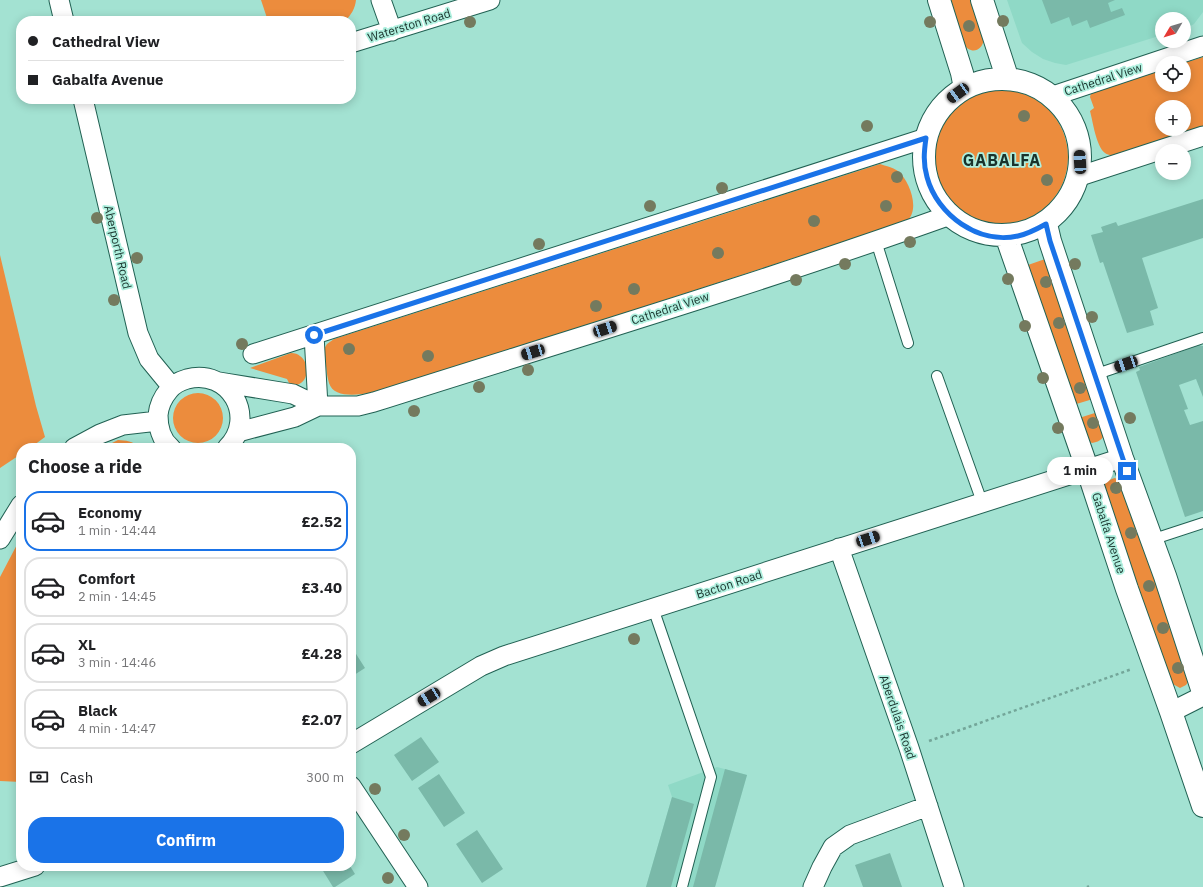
<!DOCTYPE html>
<html lang="en">
<head>
<meta charset="utf-8">
<style>
	:root { --surface:#fff; --page:#f2f2f2; --text:#202124; --muted:#757577; --line:#e0e0e0; --accent:#1a73e8 }
	body { margin:0; font-family:"IBM Plex Sans",sans-serif; background:var(--page); color:var(--text); height:100vh; display:flex; flex-direction:column; font-size:15px; white-space:nowrap }
	* { box-sizing:border-box; margin:0 }
	p { font-size:13px; color:var(--muted) }
	.icon { flex:none; width:22px; height:22px; fill:none; stroke:currentColor; stroke-width:2; stroke-linecap:round; stroke-linejoin:round }
	.map { position:relative; flex:1; overflow:hidden }
	.panel { position:absolute; left:16px; top:443px; width:340px; height:428px; display:flex; flex-direction:column; background:var(--surface); border-radius:16px; box-shadow:0 2px 10px #0003 }
	.panel>* { flex:none }
	.hud { position:absolute; left:16px; top:16px; width:340px; height:88px; border-radius:16px; box-shadow:0 2px 10px #0003; display:grid; align-content:center; height:88px; padding:0 12px; background:var(--surface) }
	.needle { width:26px; rotate:232deg }
	.tools { position:absolute; left:1155px; top:12px; display:grid; gap:8px }
	.tools a { display:grid; place-items:center; width:36px; height:36px; border-radius:50%; background:var(--surface); box-shadow:0 2px 10px #0003; font-size:20px }
	.end { position:absolute; width:18px; height:18px; margin:-9px; border:5px solid #1a73e8; background:#fff; box-shadow:0 0 0 2px #fff }
	.from { border-radius:50% }
	.bubble { position:absolute; height:28px; border-radius:14px; background:var(--surface); box-shadow:0 2px 10px #0003; font-size:13px; font-weight:700; line-height:28px; text-align:center }
	.car { position:absolute; width:12px; height:24px; margin:-12px -6px; border-radius:5px; box-shadow:0 0 3px 1px #0007; background:linear-gradient(#222 24%,#8ab4d8 0 40%,#222 0 76%,#8ab4d8 0 86%,#222 0) }
	.hud b { display:flex; align-items:center; gap:14px; height:38px; font-size:15px }
	.hud b+b { border-top:1px solid var(--line) }
	.hud i { width:10px; height:10px; background:var(--text) }
	ul { padding:0; list-style:none }
	li { display:flex; align-items:center; gap:12px; height:60px; margin:0 8px 6px; padding:0 4px; border:2px solid var(--line); border-radius:16px }
	li div { flex:1 }
	li b { display:block; font-size:15px }
	li em { font-style:normal; font-weight:700 }
	li.on { border-color:var(--accent) }
	li>.icon { width:36px; height:36px; stroke-width:1.5 }
	h2 { padding:0 12px; font-size:18px; line-height:48px }
	.pay { display:flex; align-items:center; gap:10px; height:44px; padding:0 12px; font-size:15px }
	.pay p { margin-inline-start:auto }
	.action { display:flex; gap:8px; margin-top:auto; padding:8px 12px }
	.action a { flex:1; height:46px; border-radius:16px; background:var(--accent); color:#fff; font-size:16px; font-weight:700; line-height:46px; text-align:center }
	.map>svg:first-child { display:block }
	.built { fill:#8fd9c6 }
	.green { fill:#ec8c3d; fill-rule:evenodd }
	.building { fill:#7ab9a9 }
	.lines { fill:none; stroke-linecap:round; stroke-linejoin:round }
	.lane-casing { stroke:#216153; stroke-width:12 }
	.street-casing { stroke:#216153; stroke-width:21 }
	.secondary-casing { stroke:#216153; stroke-width:24 }
	.path { stroke:#73a699; stroke-width:2.5; stroke-dasharray:3 3; stroke-linecap:butt }
	.lane { stroke:#fff; stroke-width:10 }
	.street { stroke:#fff; stroke-width:19 }
	.secondary { stroke:#fff; stroke-width:22 }
	.tree { fill:#747a5e }
	.route { stroke:#1a73e8; stroke-width:5 }
	.labels { text-anchor:middle; dominant-baseline:central; stroke-width:3.5; stroke-linejoin:round; paint-order:stroke }
	.street-label { font-size:12px; fill:#19332c; stroke:#aff0df }
	.district-label { font-size:16px; font-weight:bold; letter-spacing:1px; fill:#19332c; stroke:#aff0df }
</style>
</head>
<body>
<div class="map">
<svg width="1203" height="887" viewBox="0 0 1203 887">
	<rect width="100%" height="100%" fill="#a3e2d2"/>
	<path class="built" d="M1007,0h196v12l-9,12 -5,3 -5,2v-10h-22v16l-96,30 -11,-2 -12,-4 -11,-7 -10,-9z
		M717,767l30,8 -32,112h-69l26,-90 -4,-12z"/>
	<path class="green" d="M261,0h95c-1,9 -5,15 -11,21h-77z
		M949,0h22l13,39c-2,13 -14,16 -21,4z
		M1203,57v70l-85,27c-5,1 -9,2 -13,-1 -9,-7 -12,-31 -15,-42l4,-3 -4,-11 1,-4 71,-23v15h22v-22zM1162,107h22v22h-22z
		M934 157a67 67 0 1 1 134 0a67 67 0 1 1-134 0Z
		M880,164c6,2 12,3 18,7 11,9 22,37 10,49 -2,1 -4,2 -6,3l-513,166c-15,3 -54,14 -60,-6 -3,-10 -3,-23 -5,-34l3,-5 7,-5z
		M0,255l36,151 9,31 -15,11h-9v6l-21,14z
		M1048,258l45,141 -20,6 -45,-140z
		M291,353c4,0 7,1 9,3 10,7 9,26 -3,29 -2,1 -5,0 -7,0l-3,-6 -37,-11z
		M173 418a25 25 0 1 1 50 0a25 25 0 1 1-50 0Z
		M1098,412c4,13 14,28 -6,31l-4,-2 -9,-23z
		M118,440c7,1 16,0 20,8h-36z
		M1115,478l8,5 67,196 -4,6 -6,3 -9,-5 -68,-194c1,-6 5,-9 12,-11z
		M21,537v245l-21,-1v-204z"/>
	<path class="building" d="M1042,0h73l-7,3 3,9 11,-4 3,7 -35,13 -3,-8 -15,6 -3,-9 -18,7z
		M1203,199v39l-61,20 16,50 -8,3 4,14 -27,8 -24,-71 -3,1 -9,-28 12,-3 -2,-5 15,-5 2,4z
		M1199,345l4,1v51l-7,-18 -17,6 9,24 -4,1 6,15 13,-4v90l-18,6 -49,-145 4,-2 -1,-3z
		M351,646l14,22 -14,9z
		M421,737l18,25 -27,19 -18,-26z
		M725,769l22,6 -32,112h-22z
		M439,774l26,39 -21,14 -26,-39z
		M672,797l22,7 -23,83h-25z
		M477,830l26,39 -21,14 -26,-39z
		M890,853l12,34h-39l-8,-22z
		M320,866h30l5,8 -20,13h-2z"/>
	<g class="lines">
		<defs>
			<path id="lane" d="M876,241l32,102
				M1094,375l109,-37
				M937,376l45,126
				M1151,540l52,-17
				M653,608l58,169 -29,110"/>
			<path id="street" d="M59,0l5,21
				M381,0l11,31
				M351,43l139,-43
				M1050,97l153,-51
				M83,99l55,234 11,26 23,28
				M1077,177l126,-41
				M314,335l4,71
				M253,354l673,-216
				M219,382l74,12 25,12h40l16,-4c192,-61 386,-119 576,-187
				M238,432l57,-15 23,-11
				M74,448l26,-14 23,-9 35,-4
				M171,448c-10,-8 -13,-22 -13,-33 1,-10 5,-18 11,-25 4,-5 11,-9 18,-11 42,-11 71,38 40,69
				M0,539l21,-34
				M839,548l70,200 45,139
				M1171,712l32,-16
				M351,744l130,-78 23,-10 618,-198
				M351,786l67,101
				M0,877l35,-11
				M813,887l9,-20 11,-20 17,-12 78,-29"/>
			<path id="secondary" d="M939,0l23,73 3,15
				M982,0l25,77
				M924 157a78 78 0 1 1 156 0a78 78 0 1 1-156 0Z
				M1046,224l4,17 72,217 43,118 38,116
				M1007,238l80,230 40,121 44,123 32,94"/>
		</defs>
		<use href="#lane" class="lane-casing"/>
		<use href="#street" class="street-casing"/>
		<use href="#secondary" class="secondary-casing"/>
		<path class="path" d="M929,741l203,-72
			M1087,887l2,-1"/>
		<use href="#lane" class="lane"/>
		<use href="#street" class="street"/>
		<use href="#secondary" class="secondary"/>
	</g>
	<g class="tree">
		<circle cx="1003" cy="21" r="6"/>
		<circle cx="470" cy="22" r="6"/>
		<circle cx="930" cy="22" r="6"/>
		<circle cx="969" cy="26" r="6"/>
		<circle cx="1024" cy="116" r="6"/>
		<circle cx="867" cy="126" r="6"/>
		<circle cx="897" cy="177" r="6"/>
		<circle cx="1047" cy="180" r="6"/>
		<circle cx="722" cy="188" r="6"/>
		<circle cx="650" cy="206" r="6"/>
		<circle cx="886" cy="206" r="6"/>
		<circle cx="97" cy="218" r="6"/>
		<circle cx="814" cy="221" r="6"/>
		<circle cx="910" cy="242" r="6"/>
		<circle cx="539" cy="244" r="6"/>
		<circle cx="718" cy="253" r="6"/>
		<circle cx="137" cy="258" r="6"/>
		<circle cx="845" cy="264" r="6"/>
		<circle cx="1075" cy="264" r="6"/>
		<circle cx="1008" cy="279" r="6"/>
		<circle cx="796" cy="280" r="6"/>
		<circle cx="1046" cy="282" r="6"/>
		<circle cx="634" cy="289" r="6"/>
		<circle cx="114" cy="300" r="6"/>
		<circle cx="596" cy="306" r="6"/>
		<circle cx="1092" cy="317" r="6"/>
		<circle cx="1059" cy="323" r="6"/>
		<circle cx="1025" cy="326" r="6"/>
		<circle cx="242" cy="344" r="6"/>
		<circle cx="349" cy="349" r="6"/>
		<circle cx="428" cy="356" r="6"/>
		<circle cx="528" cy="370" r="6"/>
		<circle cx="1043" cy="378" r="6"/>
		<circle cx="479" cy="387" r="6"/>
		<circle cx="1080" cy="388" r="6"/>
		<circle cx="414" cy="411" r="6"/>
		<circle cx="1130" cy="418" r="6"/>
		<circle cx="1093" cy="423" r="6"/>
		<circle cx="1058" cy="428" r="6"/>
		<circle cx="1116" cy="488" r="6"/>
		<circle cx="1131" cy="533" r="6"/>
		<circle cx="1149" cy="586" r="6"/>
		<circle cx="1163" cy="628" r="6"/>
		<circle cx="634" cy="639" r="6"/>
		<circle cx="1178" cy="668" r="6"/>
		<circle cx="375" cy="789" r="6"/>
		<circle cx="404" cy="835" r="6"/>
		<circle cx="388" cy="878" r="6"/>
	</g>
	<g class="lines">
		<path class="route" d="M314,335l612,-197c-2,14 -3,25 1,39 10,38 52,68 91,59 10,-2 19,-7 28,-12l4,17 77,230"/>
	</g>
	<g class="labels">
		<g class="street-label">
			<text transform="translate(409 25) rotate(-17)">Waterston Road</text>
			<text transform="translate(1103 79) rotate(-18)">Cathedral View</text>
			<text transform="translate(118 247) rotate(77)">Aberporth Road</text>
			<text transform="translate(670 308) rotate(-18)">Cathedral View</text>
			<text transform="translate(1109 533) rotate(72)">Gabalfa Avenue</text>
			<text transform="translate(729 584) rotate(-18)">Bacton Road</text>
			<text transform="translate(898 717) rotate(71)">Aberdulais Road</text>
		</g>
		<g class="district-label">
			<text x="1002" y="160">GABALFA</text>
		</g>
	</g>
</svg>
<div class="tools">
<a><svg class="needle" viewBox="-14 -14 28 28"><path d="M0-13l5 13h-10z" fill="#e53935"/><path d="M0 13l5-13h-10z" fill="#757577"/></svg></a>
<a><svg class="icon" aria-label="locate" viewBox="0 0 24 24"><circle cx="12" cy="12" r="6"/><path d="M12 2v4M12 18v4M2 12h4M18 12h4"/></svg></a>
<a>+</a>
<a>−</a>
</div>
<i class="end from" style="left:314px;top:335px"></i>
<i class="end" style="left:1127px;top:471px"></i>
<div class="bubble" style="left:1047px;top:457px;width:66px">1 min</div>
<i class="car" style="left:958px;top:93px;rotate:234deg"></i>
<i class="car" style="left:1080px;top:162px;rotate:357deg"></i>
<i class="car" style="left:605px;top:329px;rotate:72deg"></i>
<i class="car" style="left:533px;top:352px;rotate:253deg"></i>
<i class="car" style="left:1126px;top:364px;rotate:251deg"></i>
<i class="car" style="left:868px;top:539px;rotate:72deg"></i>
<i class="car" style="left:429px;top:697px;rotate:239deg"></i>
<div class="hud">
<b><i class="from"></i>Cathedral View</b>
<b><i></i>Gabalfa Avenue</b>
</div>
<section class="panel">
<h2>Choose a ride</h2>
<ul>
<li class="on"><svg class="icon" aria-label="car" viewBox="0 0 24 24"><path d="M5 17H2v-5l4-1 3-4h7l3 4 3 1v5h-3M9 17h6M6 11h13"/><circle cx="7" cy="17" r="2"/><circle cx="17" cy="17" r="2"/></svg><div><b>Economy</b><p>1 min · 14:44</p></div><em>£2.52</em></li>
<li><svg class="icon" aria-label="car" viewBox="0 0 24 24"><path d="M5 17H2v-5l4-1 3-4h7l3 4 3 1v5h-3M9 17h6M6 11h13"/><circle cx="7" cy="17" r="2"/><circle cx="17" cy="17" r="2"/></svg><div><b>Comfort</b><p>2 min · 14:45</p></div><em>£3.40</em></li>
<li><svg class="icon" aria-label="car" viewBox="0 0 24 24"><path d="M5 17H2v-5l4-1 3-4h7l3 4 3 1v5h-3M9 17h6M6 11h13"/><circle cx="7" cy="17" r="2"/><circle cx="17" cy="17" r="2"/></svg><div><b>XL</b><p>3 min · 14:46</p></div><em>£4.28</em></li>
<li><svg class="icon" aria-label="car" viewBox="0 0 24 24"><path d="M5 17H2v-5l4-1 3-4h7l3 4 3 1v5h-3M9 17h6M6 11h13"/><circle cx="7" cy="17" r="2"/><circle cx="17" cy="17" r="2"/></svg><div><b>Black</b><p>4 min · 14:47</p></div><em>£2.07</em></li>
</ul>
<div class="pay"><svg class="icon" aria-label="cash" viewBox="0 0 24 24"><path d="M3 7h18v10H3z"/><circle cx="12" cy="12" r="2"/></svg>Cash<p>300 m</p></div>
<div class="action"><a>Confirm</a></div>
</section>
</div>
</body>
</html>
